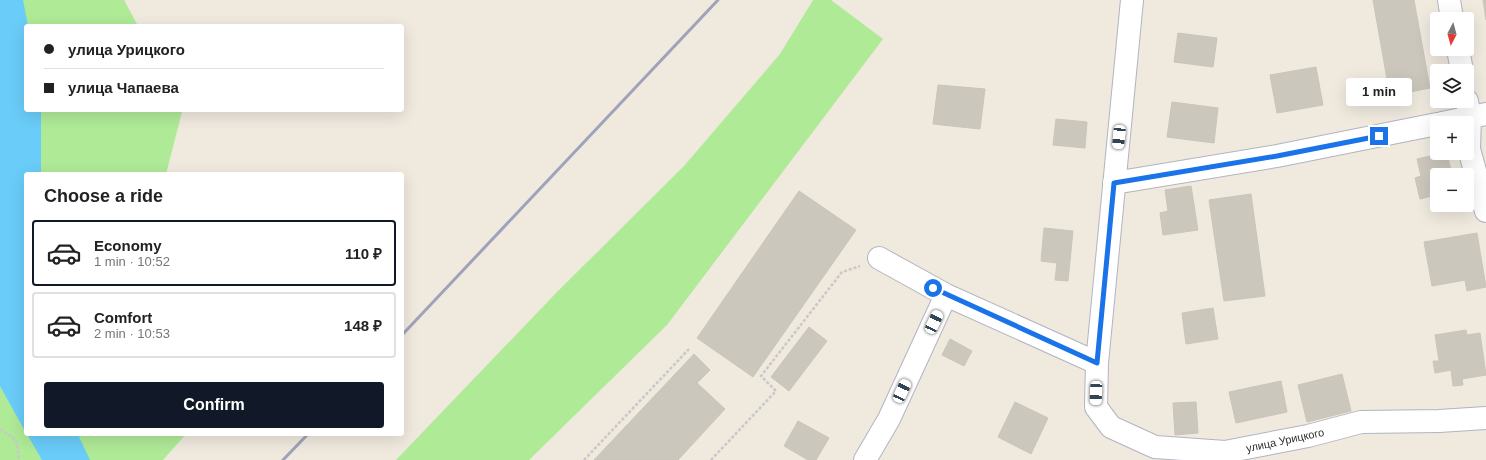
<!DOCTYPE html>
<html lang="en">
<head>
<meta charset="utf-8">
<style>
	:root { --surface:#fff; --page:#f6f6f6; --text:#222; --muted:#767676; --line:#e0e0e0; --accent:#111827 }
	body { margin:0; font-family:Arial,sans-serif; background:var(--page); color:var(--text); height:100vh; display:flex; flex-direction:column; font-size:15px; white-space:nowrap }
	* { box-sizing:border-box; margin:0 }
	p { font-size:13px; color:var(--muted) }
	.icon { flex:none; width:22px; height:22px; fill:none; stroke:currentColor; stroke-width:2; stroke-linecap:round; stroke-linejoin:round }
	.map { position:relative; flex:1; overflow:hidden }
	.panel { position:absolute; left:24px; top:172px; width:380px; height:264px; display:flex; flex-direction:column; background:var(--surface); border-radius:4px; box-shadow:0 4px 16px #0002 }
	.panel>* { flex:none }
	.guide { position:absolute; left:24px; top:24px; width:380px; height:88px; border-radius:4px; box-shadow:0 4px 16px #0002; display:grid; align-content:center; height:88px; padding:0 20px; background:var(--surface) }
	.needle { width:26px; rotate:186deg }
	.controls { position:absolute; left:1430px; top:12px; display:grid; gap:8px }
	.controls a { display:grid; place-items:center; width:44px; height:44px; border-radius:4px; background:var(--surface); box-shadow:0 4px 16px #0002; font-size:20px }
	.end { position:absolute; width:18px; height:18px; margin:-9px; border:5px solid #1a73e8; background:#fff; box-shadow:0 0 0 2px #fff }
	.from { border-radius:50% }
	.bubble { position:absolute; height:28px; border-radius:4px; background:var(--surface); box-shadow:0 4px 16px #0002; font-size:13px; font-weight:800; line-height:28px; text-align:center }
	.car { position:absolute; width:12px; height:24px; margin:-12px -6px; border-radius:5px; box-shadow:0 0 3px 1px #0007; background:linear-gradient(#fff 24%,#345 0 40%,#fff 0 76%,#345 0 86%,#fff 0) }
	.guide b { display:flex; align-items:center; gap:14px; height:38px; font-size:15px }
	.guide b+b { border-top:1px solid var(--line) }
	.guide i { width:10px; height:10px; background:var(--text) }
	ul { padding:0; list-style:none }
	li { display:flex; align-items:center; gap:12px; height:66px; margin:0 8px 6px; padding:0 12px; border:2px solid var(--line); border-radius:4px }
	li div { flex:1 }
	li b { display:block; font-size:15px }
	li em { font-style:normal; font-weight:800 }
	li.on { border-color:var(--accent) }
	li>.icon { width:36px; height:36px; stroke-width:1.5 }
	h2 { padding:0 20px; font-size:18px; line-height:48px }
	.cta { display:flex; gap:8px; margin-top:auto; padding:8px 20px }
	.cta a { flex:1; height:46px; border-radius:4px; background:var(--accent); color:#fff; font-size:16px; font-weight:800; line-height:46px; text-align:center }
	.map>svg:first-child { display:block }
	.green { fill:#afea97 }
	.water { fill:#6accf9 }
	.building { fill:#cbc7bd; stroke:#cbc5b7 }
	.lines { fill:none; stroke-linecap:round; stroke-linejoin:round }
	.street-casing { stroke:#b2b4c1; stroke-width:24 }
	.path { stroke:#c8c8c8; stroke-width:2.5; stroke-dasharray:3 2; stroke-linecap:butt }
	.street { stroke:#fff; stroke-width:22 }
	.rail { stroke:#a0a2b9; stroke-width:3 }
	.route { stroke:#1a73e8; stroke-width:5 }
	.labels { text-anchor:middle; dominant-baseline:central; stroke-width:3; stroke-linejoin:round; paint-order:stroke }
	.street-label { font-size:11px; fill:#2d2d2d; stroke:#fff }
</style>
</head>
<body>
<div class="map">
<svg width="1486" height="460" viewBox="0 0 1486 460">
	<rect width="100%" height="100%" fill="#efe9de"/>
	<path class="green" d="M0,0h124l14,26h-112v84h156v2l-16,62h-140v260h160l-23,26h-163z
		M813,0h18l52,39 -216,286 -138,135h-133l161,-168 127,-126 96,-112z"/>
	<path class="water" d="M0,0h23l5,26h-2v84h15v64h-15v259l-26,-47z
		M27,434h56l-4,3 11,23h-48z"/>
	<path class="building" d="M1373,0h41l16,88 -40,8z
		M1483,0h3v20z
		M1178,33l39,5 -4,29 -39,-5z
		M1316,67l7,38 -46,8 -7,-38z
		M938,85l47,4 -5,40 -47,-5z
		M1172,102l46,6 -4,35 -47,-6z
		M1056,119l31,3 -2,26 -32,-3z
		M1443,153h4l5,22h-15v24l-1,-4 -16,4 -5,-21 6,-2 -4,-17z
		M1191,186l7,44 -35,5 -3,-22 8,-2 -3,-21z
		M799,191l57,39 -103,147 -56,-39z
		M1251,194l14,102 -41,5 -15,-101z
		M1044,228l29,3 -5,50 -13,-1 2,-17 -16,-2z
		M1477,233l9,54 -19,4 -2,-11 -33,6 -8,-44z
		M1213,308l5,31 -32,5 -4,-31z
		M809,327l18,14 -38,50 -18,-14z
		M1466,330l1,5 13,-2 6,42 -24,4 1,6 -10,1 -2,-16 -16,3 -2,-12h6l-4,-26z
		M950,339l22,12 -8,15 -22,-11z
		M694,354l16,16 -13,13 28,26 -47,51h-84z
		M1342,374l9,37 -44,11 -9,-37z
		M1281,381l6,31 -51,11 -7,-31z
		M1015,402l33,16 -17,36 -33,-17z
		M1196,402l2,31 -23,2 -2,-32z
		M798,421l31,17 -13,22h-8l-24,-14z"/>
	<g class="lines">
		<defs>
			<path id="street" d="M1449,0l3,19
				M1458,49l4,22
				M1467,101l3,17 -1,31 17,62
				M1442,123l44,-9
				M1114,183l163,-27 160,-32
				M879,258l67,37 151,68 -1,44 15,20 44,20 70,5 83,-16 53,-14 78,-1 47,-3
				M1097,363l35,-363
				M865,460l24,-41 57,-124"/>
		</defs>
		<use href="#street" class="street-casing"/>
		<path class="path" d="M0,429l16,11 3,20
			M584,460l105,-111
			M711,460l65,-69 -15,-15 81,-104 18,-6"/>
		<use href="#street" class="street"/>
		<path class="rail" d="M402,335l316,-335
			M283,460l25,-26"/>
	</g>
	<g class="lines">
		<path class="route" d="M933,288l164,75 17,-180 163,-27 102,-20"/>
	</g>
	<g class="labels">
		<g class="street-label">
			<text transform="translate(1285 440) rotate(-12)">улица Урицкого</text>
		</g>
	</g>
</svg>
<div class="controls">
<a><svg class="needle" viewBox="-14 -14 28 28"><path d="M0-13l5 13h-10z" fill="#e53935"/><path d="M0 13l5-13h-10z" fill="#767676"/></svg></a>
<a><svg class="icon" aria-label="layers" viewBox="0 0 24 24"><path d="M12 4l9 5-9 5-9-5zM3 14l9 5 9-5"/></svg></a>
<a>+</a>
<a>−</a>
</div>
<i class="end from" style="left:933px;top:288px"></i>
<i class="end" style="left:1379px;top:136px"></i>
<div class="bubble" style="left:1346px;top:78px;width:66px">1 min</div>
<i class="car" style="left:1119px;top:137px;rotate:186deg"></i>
<i class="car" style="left:934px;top:322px;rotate:25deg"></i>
<i class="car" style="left:902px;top:391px;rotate:25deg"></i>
<i class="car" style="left:1096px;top:393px;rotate:182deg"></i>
<div class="guide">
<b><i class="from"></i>улица Урицкого</b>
<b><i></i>улица Чапаева</b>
</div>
<section class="panel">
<h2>Choose a ride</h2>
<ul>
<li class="on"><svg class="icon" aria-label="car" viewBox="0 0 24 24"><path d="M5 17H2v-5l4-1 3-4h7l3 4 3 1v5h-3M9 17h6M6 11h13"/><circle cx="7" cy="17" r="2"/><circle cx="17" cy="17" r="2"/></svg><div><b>Economy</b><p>1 min · 10:52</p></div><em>110 ₽</em></li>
<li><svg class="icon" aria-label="car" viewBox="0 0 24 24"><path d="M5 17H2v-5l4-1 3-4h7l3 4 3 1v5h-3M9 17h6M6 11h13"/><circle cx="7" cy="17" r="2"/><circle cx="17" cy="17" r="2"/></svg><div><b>Comfort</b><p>2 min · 10:53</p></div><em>148 ₽</em></li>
</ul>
<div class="cta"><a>Confirm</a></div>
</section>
</div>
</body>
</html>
